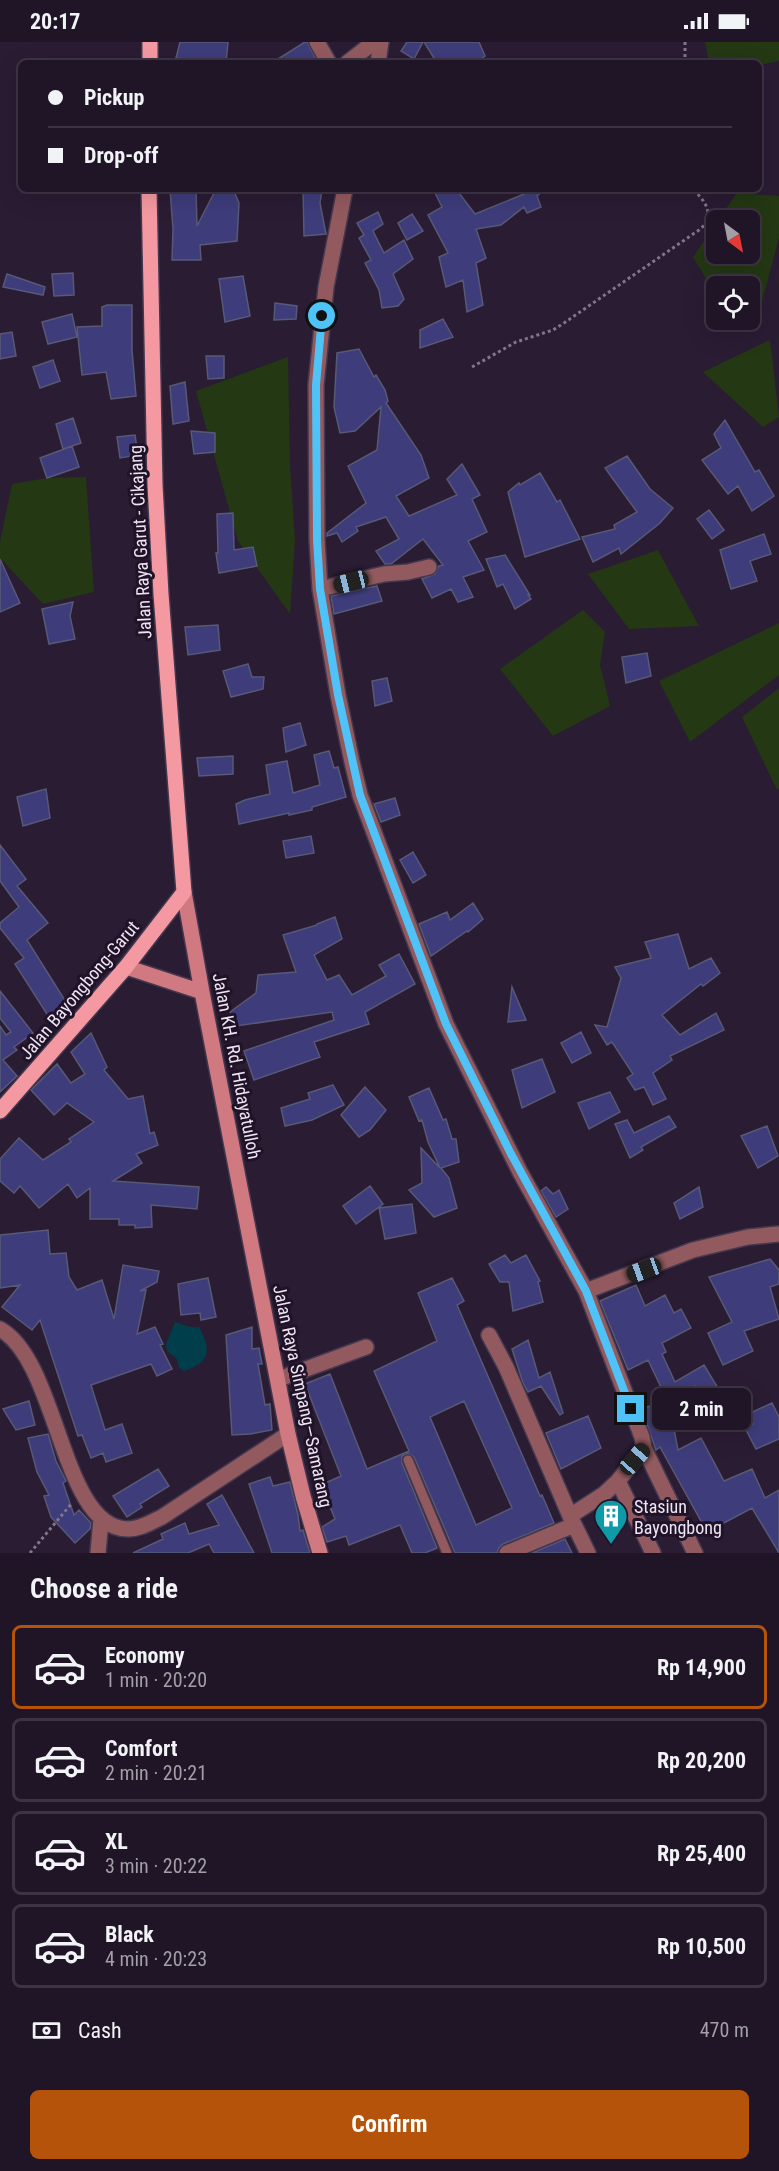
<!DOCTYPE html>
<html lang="en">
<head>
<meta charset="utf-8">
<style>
	:root { --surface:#201526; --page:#281e2e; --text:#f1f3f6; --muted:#a29fa7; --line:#3d3443; --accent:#b45309 }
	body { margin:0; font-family:"Roboto Condensed",sans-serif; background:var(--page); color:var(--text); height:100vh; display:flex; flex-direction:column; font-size:22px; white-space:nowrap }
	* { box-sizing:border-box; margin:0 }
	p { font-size:20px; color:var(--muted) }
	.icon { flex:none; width:33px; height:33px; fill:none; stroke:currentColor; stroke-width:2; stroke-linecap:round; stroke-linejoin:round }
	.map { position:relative; height:1511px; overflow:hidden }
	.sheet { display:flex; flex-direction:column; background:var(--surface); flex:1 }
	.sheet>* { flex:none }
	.banner { position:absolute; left:18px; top:18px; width:744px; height:132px; border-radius:9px; box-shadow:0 6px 24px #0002,0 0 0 2px var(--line); display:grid; align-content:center; height:132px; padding:0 30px; background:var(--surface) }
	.needle { width:39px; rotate:148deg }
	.fabs { position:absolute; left:706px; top:168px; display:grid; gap:12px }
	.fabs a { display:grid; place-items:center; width:54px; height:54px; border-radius:9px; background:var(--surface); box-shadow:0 6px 24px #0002,0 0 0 2px var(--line); font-size:30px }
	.end { position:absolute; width:27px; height:27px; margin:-14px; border:8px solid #4fc3f7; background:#111; box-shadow:0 0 0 3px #111 }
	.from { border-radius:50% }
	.bubble { position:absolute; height:42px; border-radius:9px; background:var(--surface); box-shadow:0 6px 24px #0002,0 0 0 2px var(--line); font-size:20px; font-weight:700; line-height:42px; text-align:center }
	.car { position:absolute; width:18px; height:36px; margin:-18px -9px; border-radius:8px; box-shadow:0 0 4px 2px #0007; background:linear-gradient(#222 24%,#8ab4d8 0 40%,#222 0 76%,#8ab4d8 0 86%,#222 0) }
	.banner b { display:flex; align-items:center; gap:21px; height:57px; font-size:22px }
	.banner b+b { border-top:2px solid var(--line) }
	.banner i { width:15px; height:15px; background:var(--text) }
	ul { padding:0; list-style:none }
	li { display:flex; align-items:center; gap:18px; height:84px; margin:0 12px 9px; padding:0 18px; border:3px solid var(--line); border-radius:9px }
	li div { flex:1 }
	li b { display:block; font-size:22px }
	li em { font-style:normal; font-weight:700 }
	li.on { border-color:var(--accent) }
	li>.icon { width:54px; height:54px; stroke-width:1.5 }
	h2 { padding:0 30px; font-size:27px; line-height:72px }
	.pay { display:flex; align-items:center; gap:15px; height:66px; padding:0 30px; font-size:22px }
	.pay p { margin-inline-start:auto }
	.action { display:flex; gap:12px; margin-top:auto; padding:12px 30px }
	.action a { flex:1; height:69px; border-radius:9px; background:var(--accent); color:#fff; font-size:24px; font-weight:700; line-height:69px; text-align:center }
	.status { display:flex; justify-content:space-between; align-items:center; height:42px; padding:0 30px; background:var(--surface); direction:ltr }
	.status svg { height:16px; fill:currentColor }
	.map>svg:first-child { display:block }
	.green { fill:#243814 }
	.water { fill:#003e4c }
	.building { fill:#3e3c7a; stroke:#575976; stroke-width:1.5; fill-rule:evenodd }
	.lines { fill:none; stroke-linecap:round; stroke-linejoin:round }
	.service-casing { stroke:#45384e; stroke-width:12 }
	.minor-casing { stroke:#45384e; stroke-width:18 }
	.secondary-casing { stroke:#45384e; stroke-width:18 }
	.primary-casing { stroke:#45384e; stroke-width:18 }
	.path { stroke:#82768a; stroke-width:3; stroke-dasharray:3 3; stroke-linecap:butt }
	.service { stroke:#925a5f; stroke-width:9 }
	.minor { stroke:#925a5f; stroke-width:15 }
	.secondary { stroke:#d17981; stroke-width:15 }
	.primary { stroke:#f499a1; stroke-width:15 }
	.route { stroke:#4fc3f7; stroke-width:8 }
	.labels { text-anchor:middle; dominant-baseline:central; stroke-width:6; stroke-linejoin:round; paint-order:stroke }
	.street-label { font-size:18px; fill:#eee5f4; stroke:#201328 }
	.poi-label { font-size:18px; fill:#eee5f4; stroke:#201328; text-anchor:start }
</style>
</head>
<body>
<div class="status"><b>20:17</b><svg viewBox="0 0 49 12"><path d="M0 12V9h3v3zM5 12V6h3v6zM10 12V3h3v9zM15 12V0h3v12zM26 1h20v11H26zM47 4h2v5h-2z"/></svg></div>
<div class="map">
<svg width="779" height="1511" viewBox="0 0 779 1511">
	<rect width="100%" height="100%" fill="#2a1c33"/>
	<path class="green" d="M705,0h74v19l-20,4v-2h-50z
		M737,151l42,3v42l-19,71 -10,2v-25h-33v11l-24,-40 24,-35v32h33v-34h-32z
		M770,298l9,77 -16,10 -60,-55z
		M288,315l2,110 5,73 -5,74 -52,-73 -42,-150z
		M86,435l8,115 -51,12 -43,-46v-16l12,-58 35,-6z
		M658,508l41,76 -70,3 -41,-55z
		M583,568l22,22 -5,33 10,41 -57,30 -53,-67z
		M779,581v52l-89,67 -31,-61z
		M779,646v100l-2,2 -35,-73z"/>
	<path class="water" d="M175,1280l15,5h9c13,24 11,35 -15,44l-5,-3 -2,-9 -10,-8 -1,-7z"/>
	<path class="building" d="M180,0h48l-2,21h-17l-33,-5z
		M305,0h2l11,21h-28l-2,-4 -10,2v-2z
		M407,0h16l-9,17 -13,-8z
		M424,0h55l6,14 -10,7h-38z
		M170,147h26l1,37 19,-37h17l6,14 -2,38 -37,4 1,15h-29l1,-31z
		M303,147h19l-2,14 6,31 -22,2z
		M433,147h23l19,25 59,-24 1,1 7,-2 1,2 -6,5 4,11 -14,6 -3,-6 -23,18 -25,4 10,29 -10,5 7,42 -16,7 -4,-32 -17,7 -7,-30 9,-4 -20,-38 14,-8z
		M378,170l5,12 -10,7 11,22 20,-13 9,19 -20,15 11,25 -6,7 -16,2 -3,-18 -14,-27 6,-3 -12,-22 5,-3 -7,-12z
		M412,172l11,17 -16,9 -9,-17z
		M73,231l1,22 -20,1 -2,-22z
		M7,232l38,13 -2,8 -40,-8z
		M243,234l7,40 -25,6 -6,-43z
		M275,261l22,3 -1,13 -22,1z
		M107,263h25v45l4,46 -25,3 -5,-27 -24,3 -5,-48 25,-1v-19z
		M72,272l5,23 -29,7 -6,-22z
		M443,277l10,18 -33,11v-18z
		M12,290l4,24 -16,3v-25z
		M359,307l15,28 2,-2 9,15 3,11 -2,2 35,52 8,23 -33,18 13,20 48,-21 -10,-16 15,-15 18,31 -8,4 15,33 -19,9 16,29 -21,7 10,20 -15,5 -7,-13 -19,9 -10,-19 13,-5 4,-8 4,-1 -20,-26 -32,25h-6l-9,-13 23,-12 -13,-22 -30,10 2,4 -16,11 -5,-9 -10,3v-3l39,-30 -18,-37 29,-16 4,-43 -26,24 -15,2 -6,-26 3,-54z
		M206,314h18v22l-16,1z
		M53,318l7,21 -20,7 -7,-21z
		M185,340l4,39 -16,3 -3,-38z
		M73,376l8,25 -18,6 -7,-25z
		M725,378l30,52 4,-2 15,26 -22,15 -14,-25 -10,8 -26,-34 19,-12 -7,-14z
		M191,389l24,2v19l-21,2z
		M135,393l3,20 -18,3 -3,-21z
		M72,404l7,21 -32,11 -7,-20z
		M627,414l23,33 23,19 -13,15 -39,31 -2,-6 -26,14 -11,-25 33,-8 -1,-4 23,-13 -32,-44z
		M540,431l17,29 3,-2 20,39 -55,18 -17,-65 11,-9 1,2z
		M709,468l15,20 -12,9 -15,-20z
		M233,471l1,37 19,-3 4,19 -38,7 -3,-20h2l-1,-39z
		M764,492l7,20 -21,7 7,20 -26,8 -11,-39z
		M505,513l25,40h-2l3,4 -16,10 -12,-25 -6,3 -11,-28z
		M0,517l20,44 -20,9z
		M377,544l5,15 -48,13 -3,-18z
		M73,560l-3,14 5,23 -26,5 -7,-35z
		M218,583l2,25 -32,5 -3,-28z
		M647,611l4,23 -25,7 -4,-26z
		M248,622l4,13h12l-1,12 -32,8 -8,-26z
		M387,636l5,23 -17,5 -3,-25z
		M300,681l6,22 -20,7 -3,-24z
		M329,709l5,17 4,-1 8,30 -34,10v3l-23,5v-2l-50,11 -3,-20 9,-4 25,-6 -4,-29 21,-4 6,32 27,-8 -6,-30z
		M233,714v18l-34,2 -2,-18z
		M46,747l4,29 -27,8 -6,-29z
		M395,756l5,17 -19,7 -7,-18z
		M311,794l3,17 -28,5 -3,-17z
		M0,803l26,34 -9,7 31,37 -21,17 44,70 -19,12 -37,-58 9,-6 -24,-30v-5l19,-16 -19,-26z
		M413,810l13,23 -13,8 -13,-23z
		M473,861l10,16 -15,13 -1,-1 -36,25 -12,-32 28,-12 3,8z
		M335,875l7,22 -28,16 13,25 12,-5 13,20 34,-19 -7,-11 20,-11 16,30 -50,28 4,12 -55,18 6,15 -66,23 -10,-29 90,-31 -2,-8 -96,14 -6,-14 26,-19 2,-18 38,-3 -13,-37 34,-10v-1z
		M678,892l11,35 22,-11 9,15 -17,13 -2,-2 -39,31 18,20 36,-22 8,17 -54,26 2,4 -19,13 13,26 -13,6 -9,-18 -9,3 -8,-12 6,-4 -21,-32 -5,3 -12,-20 12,2 14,-49 -6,-11 36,-9 -6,-16z
		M512,945l14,33 -18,2z
		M0,949l33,42 -19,14 3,3 -14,10 14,16 -17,16v-66l6,9 5,-3 -11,-14z
		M581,990l10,21 -19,10 -11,-20z
		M91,991l16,34 -3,3 24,29 15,-3 7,38 4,-2 4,13 -22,9 6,9 -29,18 86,6 -2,22 -46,-4 1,22 -17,1v-3h-16v-6h-29v-31l-13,10 -9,-14 -29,24 -19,-22 -6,7 -14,-12v-22l19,-21 24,22 28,-18 -2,-3 25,-17 -27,-19 -13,12 -23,-25 26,-26 14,19 14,-9 -14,-22z
		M542,1017l13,33 -33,16 -10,-38z
		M333,1043l11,20 -32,15 -27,6 -4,-18 29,-9 -2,-6z
		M365,1045l21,23 -16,20 -11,7 -18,-22z
		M429,1046l14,32 3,-1 6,20h4l3,23 -18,6 8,10 8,30 -23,9 -25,-27 13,-7 -1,-35 19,20 -12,-26 -6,-22 -3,1 -10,-24z
		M610,1050l10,20 -31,17 -11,-26z
		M669,1074l7,11 -35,20 2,3 -13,8 -15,-34 12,-4 7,13z
		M767,1084l11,30 -20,12 -17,-32z
		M370,1144l13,18 -27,20 -13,-18z
		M546,1145l7,7 6,-4 9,19 -12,8 -15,-26z
		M699,1145l4,20 -23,12 -6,-16z
		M412,1162l4,29 -31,6 -6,-31z
		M48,1188l2,24 16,-1 3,24 8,13 25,-10 12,39 9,-54 36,6 -2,11 -17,9 6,-1 -9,44 18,-7 8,17 -3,1 12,24 -15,7 -6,-12 -60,21 14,45 17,-6 10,29 -26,9 -3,-9 -12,5 -9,-23 -4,1 -38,-116 -8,10 -30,-23 18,-22 -20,3v-53z
		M505,1213l6,8 15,-8 14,26 -2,1 5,20 -30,9 -4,-29h-9l-11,-18z
		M770,1217l9,11v14l-9,3 9,32 -35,12 9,20 -30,14 -15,-32 24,-11 -23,-45z
		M208,1236l8,39 -15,3 -1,-7 -19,2 -3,-31z
		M452,1236l12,23 -7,4 83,191 2,-1 12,28 -51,21 -4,4 -2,5h-42l-41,-96 -6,-4 -6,3v7l35,85 -12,5h-13l-12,-28 -51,20 -3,-9 -19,6 -5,-15 13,-8 -14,-34 20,-9 -36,-92 25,-10 37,95 42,-18 -35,-80 63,-30 -19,-48zM464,1359l48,107 -36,17 -46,-108z
		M636,1243l9,21 20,-11 9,18 7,-4 10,19 -29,15 4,9 -4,2 13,28 29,-17 20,33 -16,10 -13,-22 -27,16 -20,-42 -20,10 -28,-69z
		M252,1285v22l7,-1 3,16h-4l7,41 5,-1 2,26 -22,4 -18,1 -6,-100z
		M528,1298l11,38 11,-6 13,41 -3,2 -19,-29 -13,6 -5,-9 -11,-34z
		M29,1359l6,24 -19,5 -13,-21z
		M669,1360l9,48 23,-12 23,43 28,-12 13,29 14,-8v63l-27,-45 -45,24 -47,-85 -4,3 -13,-37 -1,-5z
		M772,1361l7,14v22l-23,10 -12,-23 9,-2 -5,-10z
		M588,1374l13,32 -40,21 -15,-36z
		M48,1392l8,27 10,20 -3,2 11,32 5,-5 12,13 -1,6 -15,14 -24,-26 -7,-21 5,-1 -12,-23 -9,-34z
		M158,1427l11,17 -29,18 2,3 -15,10 -14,-21z
		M270,1435l3,9 17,-4 8,33 2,16 3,-1 7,23h-38l-23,-69z
		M222,1453l32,58h-40l-5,-9 -21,9h-55l30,-14 -2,-5 24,-11 4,11 30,-9 -12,-21z
		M565,1497l7,14h-40z"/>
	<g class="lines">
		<defs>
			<path id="service" d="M408,1418l39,93"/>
			<path id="minor" d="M317,0l12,21
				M347,21l27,-21
				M378,21l3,-21
				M345,147l-19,98 -10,98 1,155 3,49 18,106 14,67 8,33 86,229 74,148 66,119 56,146 2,11 -26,33 -14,13 -34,22 18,37
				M320,547l64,-15 24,-2 21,-5
				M586,1249l107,-41 55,-13 31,-3
				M0,1287c59,33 61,200 128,200 13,0 23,-7 34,-12l126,-83
				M489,1293l17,32 64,149
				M279,1337l87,-32
				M644,1406l51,105
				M618,1439l35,72
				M98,1511l3,-34
				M507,1511l67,-28"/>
			<path id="secondary" d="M184,850l18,100 86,442 15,62 17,57
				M126,925l76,25"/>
			<path id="primary" d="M150,21v-21
				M0,1069l126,-144 58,-75 -23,-298 -6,-109 -6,-296"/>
		</defs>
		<use href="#service" class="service-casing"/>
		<use href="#minor" class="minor-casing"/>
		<use href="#secondary" class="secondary-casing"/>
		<use href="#primary" class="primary-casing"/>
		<path class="path" d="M685,0v21
			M472,325l44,-25 37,-12 11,-7 135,-93 8,-7c4,-16 -4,-23 -14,-34
			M30,1511l42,-50"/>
		<use href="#service" class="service"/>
		<use href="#minor" class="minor"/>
		<use href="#secondary" class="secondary"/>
		<use href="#primary" class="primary"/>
	</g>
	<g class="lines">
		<path class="route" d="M322,274l-6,69 1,155 3,49 18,106 22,100 86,229 65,130 75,137 45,118"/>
	</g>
	<defs>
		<symbol id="building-pin" viewBox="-11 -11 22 30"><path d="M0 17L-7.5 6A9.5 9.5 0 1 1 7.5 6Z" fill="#0f9aa8" stroke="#201328"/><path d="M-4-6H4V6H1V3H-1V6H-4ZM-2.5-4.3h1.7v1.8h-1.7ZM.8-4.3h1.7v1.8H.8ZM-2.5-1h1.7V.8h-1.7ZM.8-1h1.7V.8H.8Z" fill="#fff"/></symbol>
	</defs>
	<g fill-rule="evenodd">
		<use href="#building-pin" x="592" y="1455" width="38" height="52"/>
	</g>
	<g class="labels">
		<g class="street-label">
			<text transform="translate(140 500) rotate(-93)">Jalan Raya Garut - Cikajang</text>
			<text transform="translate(79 948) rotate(-50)">Jalan Bayongbong-Garut</text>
			<text transform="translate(237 1024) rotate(79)">Jalan KH. Rd. Hidayatulloh</text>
			<text transform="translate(303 1354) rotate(78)">Jalan Raya Simpang—Samarang</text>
		</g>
		<g class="poi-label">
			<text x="634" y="1464">Stasiun<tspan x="634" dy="21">Bayongbong</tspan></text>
		</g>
	</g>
</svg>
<div class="fabs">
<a><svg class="needle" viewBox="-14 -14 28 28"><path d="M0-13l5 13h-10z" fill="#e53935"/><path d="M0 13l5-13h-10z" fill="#a29fa7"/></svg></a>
<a><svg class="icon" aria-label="locate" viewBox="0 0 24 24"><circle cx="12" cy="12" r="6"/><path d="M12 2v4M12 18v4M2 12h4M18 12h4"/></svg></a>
</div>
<i class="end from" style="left:322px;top:274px"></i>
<i class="end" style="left:631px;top:1367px"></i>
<div class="bubble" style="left:652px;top:1346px;width:99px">2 min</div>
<i class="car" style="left:351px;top:540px;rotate:256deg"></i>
<i class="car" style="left:644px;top:1228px;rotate:250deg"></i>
<i class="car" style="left:635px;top:1417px;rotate:41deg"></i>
<div class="banner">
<b><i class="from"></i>Pickup</b>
<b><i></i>Drop-off</b>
</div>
</div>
<section class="sheet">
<h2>Choose a ride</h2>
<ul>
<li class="on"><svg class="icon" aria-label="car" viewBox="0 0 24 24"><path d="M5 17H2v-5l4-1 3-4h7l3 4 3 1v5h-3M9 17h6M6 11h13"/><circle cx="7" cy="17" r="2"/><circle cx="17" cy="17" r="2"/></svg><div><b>Economy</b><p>1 min · 20:20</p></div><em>Rp 14,900</em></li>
<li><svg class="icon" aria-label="car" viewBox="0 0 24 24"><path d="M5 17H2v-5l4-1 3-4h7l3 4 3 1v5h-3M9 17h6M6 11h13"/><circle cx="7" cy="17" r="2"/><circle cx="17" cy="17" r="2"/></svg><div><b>Comfort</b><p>2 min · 20:21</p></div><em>Rp 20,200</em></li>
<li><svg class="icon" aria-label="car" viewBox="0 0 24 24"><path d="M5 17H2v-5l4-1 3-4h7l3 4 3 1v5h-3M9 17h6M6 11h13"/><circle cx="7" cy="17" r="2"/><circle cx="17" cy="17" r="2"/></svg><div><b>XL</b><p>3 min · 20:22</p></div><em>Rp 25,400</em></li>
<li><svg class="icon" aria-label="car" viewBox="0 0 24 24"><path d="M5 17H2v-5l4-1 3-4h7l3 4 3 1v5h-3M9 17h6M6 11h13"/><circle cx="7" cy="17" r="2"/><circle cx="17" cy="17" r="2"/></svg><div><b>Black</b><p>4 min · 20:23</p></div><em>Rp 10,500</em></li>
</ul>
<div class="pay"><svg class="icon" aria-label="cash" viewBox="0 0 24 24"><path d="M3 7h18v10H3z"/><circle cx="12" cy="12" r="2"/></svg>Cash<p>470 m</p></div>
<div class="action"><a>Confirm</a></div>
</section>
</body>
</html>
